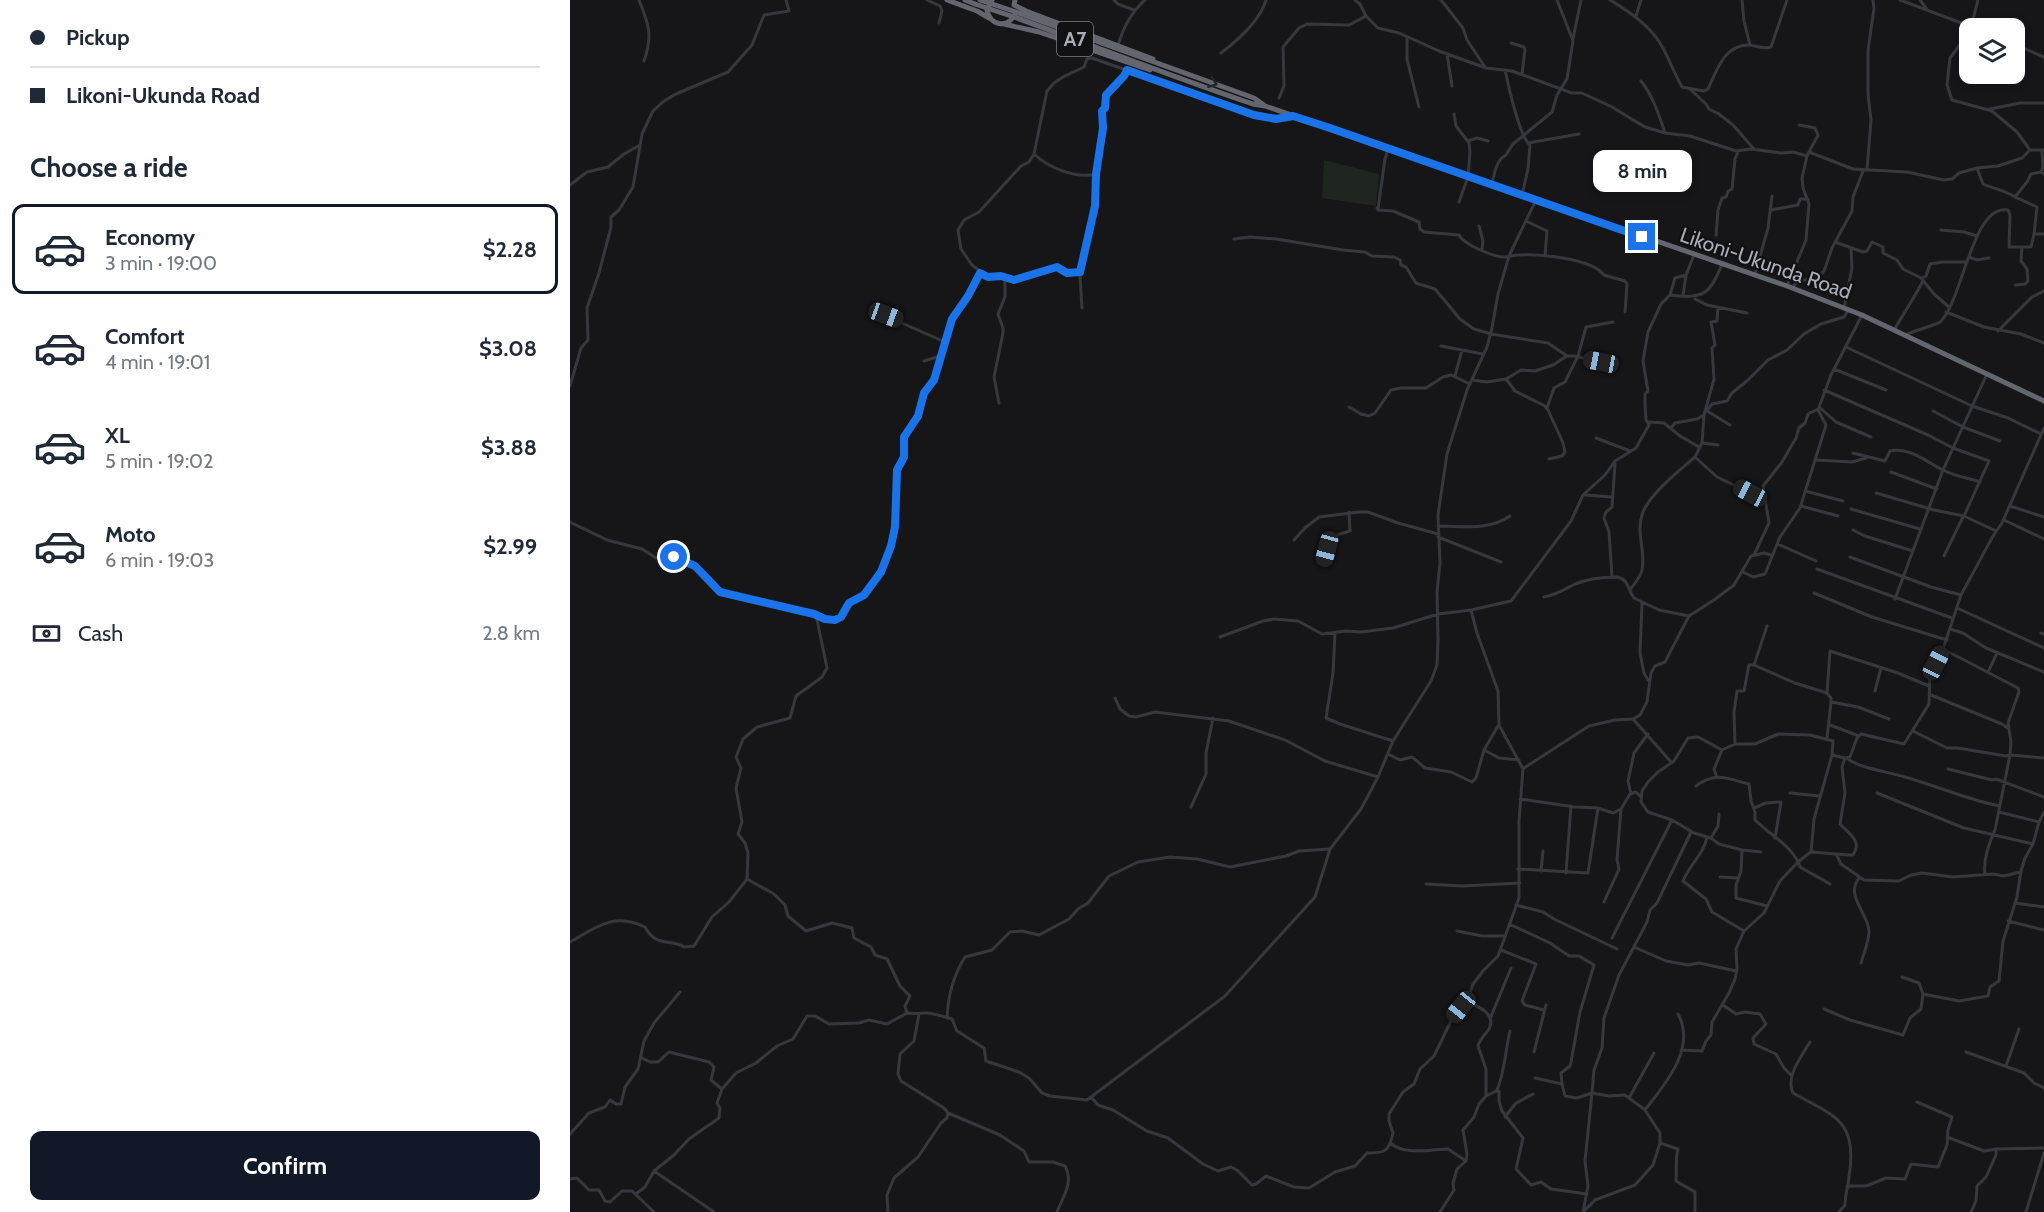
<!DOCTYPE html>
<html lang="en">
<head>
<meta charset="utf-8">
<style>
	:root { --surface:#fff; --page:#f6f6f7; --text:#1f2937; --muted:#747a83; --line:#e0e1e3; --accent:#111827 }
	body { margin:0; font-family:Cabin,sans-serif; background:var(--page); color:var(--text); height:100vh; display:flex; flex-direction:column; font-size:22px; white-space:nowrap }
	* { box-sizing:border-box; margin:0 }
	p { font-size:20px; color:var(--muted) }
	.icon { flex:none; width:33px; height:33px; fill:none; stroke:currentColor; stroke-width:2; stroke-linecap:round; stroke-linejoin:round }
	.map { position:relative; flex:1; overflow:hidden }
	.drawer { display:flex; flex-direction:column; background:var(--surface); width:570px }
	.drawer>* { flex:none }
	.guide { display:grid; align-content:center; height:132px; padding:0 30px; background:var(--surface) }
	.tools { position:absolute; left:1389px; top:18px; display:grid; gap:12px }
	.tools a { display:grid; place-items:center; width:66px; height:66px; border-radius:12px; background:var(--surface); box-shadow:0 3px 9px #0003; font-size:30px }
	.end { position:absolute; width:27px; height:27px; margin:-14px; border:8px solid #1a73e8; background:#fff; box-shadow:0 0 0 3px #fff }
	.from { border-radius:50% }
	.bubble { position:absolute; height:42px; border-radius:12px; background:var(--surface); box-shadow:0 3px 9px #0003; font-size:20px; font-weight:700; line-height:42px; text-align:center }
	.car { position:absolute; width:18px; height:36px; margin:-18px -9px; border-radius:8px; box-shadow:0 0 4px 2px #0007; background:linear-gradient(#222 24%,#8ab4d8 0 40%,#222 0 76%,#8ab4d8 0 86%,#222 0) }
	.guide b { display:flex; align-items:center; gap:21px; height:57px; font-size:22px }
	.guide b+b { border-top:2px solid var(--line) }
	.guide i { width:15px; height:15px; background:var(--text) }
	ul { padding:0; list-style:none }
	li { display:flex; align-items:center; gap:18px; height:90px; margin:0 12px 9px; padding:0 18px; border:3px solid transparent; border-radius:12px }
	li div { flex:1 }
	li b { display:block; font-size:22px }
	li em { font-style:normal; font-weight:700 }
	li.current { border-color:var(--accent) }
	li>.icon { width:54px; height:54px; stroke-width:1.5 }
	h2 { padding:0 30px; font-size:27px; line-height:72px }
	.pay { display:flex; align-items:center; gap:15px; height:66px; padding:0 30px; font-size:22px }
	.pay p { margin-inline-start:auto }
	.action { display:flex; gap:12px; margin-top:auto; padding:12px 30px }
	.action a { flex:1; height:69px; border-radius:12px; background:var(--accent); color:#fff; font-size:24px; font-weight:700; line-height:69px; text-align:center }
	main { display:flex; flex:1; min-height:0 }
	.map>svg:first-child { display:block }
	.green { fill:#1e261f }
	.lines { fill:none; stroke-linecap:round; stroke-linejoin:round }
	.street { stroke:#37383d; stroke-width:3 }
	.highway { stroke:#63666e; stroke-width:5 }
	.highway-bridge { stroke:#63666e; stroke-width:5 }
	.oneway { stroke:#26262a }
	.route { stroke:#1a73e8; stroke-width:8 }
	.labels { text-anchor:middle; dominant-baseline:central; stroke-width:4.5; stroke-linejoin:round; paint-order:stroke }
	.shield { fill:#111113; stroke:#7b7e86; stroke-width:1.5 }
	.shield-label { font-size:20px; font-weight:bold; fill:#a8adb8 }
	.street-label { font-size:21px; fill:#a8adb8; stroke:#111113 }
</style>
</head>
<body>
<main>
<section class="drawer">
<div class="guide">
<b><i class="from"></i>Pickup</b>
<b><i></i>Likoni-Ukunda Road</b>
</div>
<h2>Choose a ride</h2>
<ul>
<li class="current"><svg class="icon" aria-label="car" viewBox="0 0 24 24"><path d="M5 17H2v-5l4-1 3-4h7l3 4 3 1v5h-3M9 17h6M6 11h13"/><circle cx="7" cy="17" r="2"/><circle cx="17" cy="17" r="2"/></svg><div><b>Economy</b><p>3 min · 19:00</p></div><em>$2.28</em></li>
<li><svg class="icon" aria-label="car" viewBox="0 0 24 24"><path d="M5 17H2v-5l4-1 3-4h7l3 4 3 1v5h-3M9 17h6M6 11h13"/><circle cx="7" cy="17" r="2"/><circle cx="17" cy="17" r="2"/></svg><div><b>Comfort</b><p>4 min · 19:01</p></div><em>$3.08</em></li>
<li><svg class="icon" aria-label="car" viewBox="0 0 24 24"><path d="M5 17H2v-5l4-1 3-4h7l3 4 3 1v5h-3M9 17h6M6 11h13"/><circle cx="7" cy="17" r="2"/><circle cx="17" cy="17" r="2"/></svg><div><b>XL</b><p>5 min · 19:02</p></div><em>$3.88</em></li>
<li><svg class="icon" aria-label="car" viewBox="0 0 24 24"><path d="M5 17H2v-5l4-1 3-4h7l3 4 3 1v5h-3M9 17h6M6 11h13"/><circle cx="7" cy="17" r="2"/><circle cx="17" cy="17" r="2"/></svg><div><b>Moto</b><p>6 min · 19:03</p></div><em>$2.99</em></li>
</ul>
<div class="pay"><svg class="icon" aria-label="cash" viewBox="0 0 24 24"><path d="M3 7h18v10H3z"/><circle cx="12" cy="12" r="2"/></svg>Cash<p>2.8 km</p></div>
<div class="action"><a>Confirm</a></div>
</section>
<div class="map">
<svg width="1474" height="1212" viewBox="0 0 1474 1212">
	<rect width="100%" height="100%" fill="#161618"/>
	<path class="green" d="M754,160l55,14 -3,32 -54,-8z"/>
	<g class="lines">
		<path class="street" d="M69,0c10,25 14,35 5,61
			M357,0l13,6 2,5 -3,12
			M544,0l4,4 16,6
			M785,0l5,4 6,12 12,12 21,5 40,18 47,17 26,3 60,22h10l30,14 33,20 20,6 25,3 46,15 15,-2 30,4 12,-1 14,4
			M871,0l22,28 4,12 18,27
			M1040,0c21,13 41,26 53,48 7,13 12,27 19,39l22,4 4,-2c8,-17 16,-44 40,-44 8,0 15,5 23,2l16,-47
			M1172,0l2,21 6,24
			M1330,0l75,28
			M1350,0l6,8
			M1066,16l5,-16
			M1401,27l7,-27
			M1400,31l-20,27 -3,27 5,15 40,11 25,21 13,18h14
			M837,38v21l12,48
			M1003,39l8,-39
			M941,43l13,4 1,3 -3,24
			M1444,44l30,13
			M548,45c6,-19 13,-32 27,-45
			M651,53c17,-13 39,-32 45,-53
			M877,54l5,32
			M935,70c3,15 15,68 25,75l-2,24 -6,26
			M1071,81c12,15 18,34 24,52
			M1120,89l16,15 3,5 10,5 14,11 21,24
			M709,98l5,-12 -1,-39 16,-19 8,-4 42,1 17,-9
			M1420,109l30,-6h24
			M884,114l2,12 13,17 1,9 -2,25 -9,25
			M898,141l9,-3 11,3
			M958,143l51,-9
			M1239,152l44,17 54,3 37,8 8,-1 7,-6 18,-5 21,-2 24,-8 8,-8
			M464,154c15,14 42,25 62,20
			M1407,168l6,16c11,5 22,6 32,13l12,-15 4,-8 10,-2 3,2
			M1297,170l4,-50 -3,-26v-44l6,-41 -1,-9
			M1471,172l2,-5 -1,-16
			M922,183c3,-10 4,-23 14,-28l7,-11 39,-32 5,-17 10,-16 6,-38 -16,-41
			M0,185l17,-13 21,-5 16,-13 16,-9
			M1445,197l22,10 -3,27
			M807,208l1,2 15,1 26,11 1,7 4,3 35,3c5,10 35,22 46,22 4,0 9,-2 14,-2 20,-1 72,3 85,20l21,6 2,3 -2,28
			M808,209l7,-50 3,-10
			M1201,210l27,-5 2,-6h8
			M956,221l21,10 -2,25
			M909,226l4,15 -1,8
			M1371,230l23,2 13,4
			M1146,235l2,-25 4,-12 4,-1 2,-6 4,-2 3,-30 3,-7
			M664,239l16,-2 26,2 67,11 22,2 7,4 22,1 6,3 1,5 5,2 10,16 19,6 25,30 14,10 17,5 57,9 19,13
			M1265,242l28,10 4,-1 5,-9 11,5v6l14,7 6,9 18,9 13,16 15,13
			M1399,257l8,3 12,-2
			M510,272l-13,1 -10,-6 -43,13 -13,-4 -13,1 -16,-12 -11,-16 -3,-19 6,-10 15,-8 42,-46 8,-4 5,-8 13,-63 7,-8 9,-6 21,-10 3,-8 5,-1 162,57 23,4 14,-3
			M1185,274l13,-46 4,-32
			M1352,278l4,-2 4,-12 12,-2h25
			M1445,285l10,-1 3,-3 -1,-12 -6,-8 1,-14h9l3,-13h10
			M1217,286l19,-46 3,-36 -6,-16 -1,-10 5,-22 11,-21 -3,-7 -16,-3
			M1222,288l5,-6 21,-5 6,-6 8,-23 20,-37 1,-14 10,-26
			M1100,295c33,4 40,0 52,-31
			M1113,296l3,-21 8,-20
			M1125,299l12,6 40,8
			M1148,307l-1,14 -6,1 4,23 -3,3 2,31 -10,36 -2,28 16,2
			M512,308l-2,-32 15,-70 1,-32 7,-46 -1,-17 3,-3 1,-13 18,-18 3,-6
			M1274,308l8,-40 -1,-19
			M1376,312l38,15 37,7 23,9
			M316,316l59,26
			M1324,330c10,-17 20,-32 29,-49
			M1428,331l34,-34 12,-6
			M1335,335c8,-4 31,-10 35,-13 23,-21 32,-119 68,-112l2,5 -1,32h13
			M871,346l42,8
			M1276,347l126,59 36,12 33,16
			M354,361l16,-5
			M1264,369l52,21
			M885,376l7,-26
			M936,379l9,12 30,15 3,4 15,33 2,9 -3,4 -13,3
			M902,380l15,2 19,-3 15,-9 14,1 18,-6 14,-9h7l27,6
			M0,386l11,-38 7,-8 -1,-32 12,-35 12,-46v-10l8,-7 14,-23 9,-53 11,-23 11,-10 12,-7 52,-22 24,-27 12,-30 25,-4 -3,-11
			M1254,390l104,45 25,13 36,13 -25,55
			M429,403l-5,-26 9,-44v-5l-5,-14 7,-17v-20
			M779,407l12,7 8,2 6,-3 16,-23 10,-2h25l17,-11 8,-2 19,9
			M1249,407l17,15 35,15
			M977,408l7,-20 11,-6 13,-26 8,-29 27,-5
			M1137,411l5,-7 15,-3 5,-8 16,-13 20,-20 19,-10 17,-16 17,-10 23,-7 4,-6
			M1137,411l23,14
			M1363,411l30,16 37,14
			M1079,422l15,1 16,13 19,11
			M1101,428l4,-5 22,-4 7,-4
			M1026,438l34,13
			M1132,443l-7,14 22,20 33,16 4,1 9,-4
			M1283,453l32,8 5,-10c21,-4 36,11 53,19 11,6 25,8 37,12
			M1245,460l37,2 14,-4
			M1321,472l46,17
			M1235,491l38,10
			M1306,493l58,17 30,6 32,15
			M1015,495l27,2
			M1231,506l37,10
			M1440,506l34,11
			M1281,509l69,20
			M1434,520l40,19
			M0,522l37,18 35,9 14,9 18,-1 13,4 8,5 25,26 96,23 11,53 -5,9 -26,19 -6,22 -33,9 -14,12 -7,18 5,11 -5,20 6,34 -4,12 7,9 3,10 -1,26 27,15 11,11 3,11 18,15 26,-8 20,5 2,10 17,9 4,8 12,4 13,27 10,10 -5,10 2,7c8,1 13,0 20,0 6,0 18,4 25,6l5,12 27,17 2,13 33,11 10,6 13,15 8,3 37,4 138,-104 90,-99 15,-48 31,-40 17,-32 15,-36 38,-60 6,-16 1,-25 -1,-48 3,-29 -2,-48 9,-61 20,-64 20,-43 5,-19 6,-34 11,-38 27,-56
			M868,526c25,0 50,5 72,-10
			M1283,530l12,6 48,15
			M868,537l63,25
			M724,540l11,-12 14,-11 40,-5h9l30,11 40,11
			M1208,544l38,17
			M1184,555l15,-32 -6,-37 19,-24 14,-24 3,-10 6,-5 3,-9 10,-5
			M1374,556l19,-39
			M1280,557l81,30 30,8
			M752,564l5,-15 7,-13 16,-5 -1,-19
			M1247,569l135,49
			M1173,572l10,5 12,-3 15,-37 20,-29 26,-83 -8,-15 13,-35 31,-60
			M1042,577l-3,-45 -5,-14 2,-6 6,-5 3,-43
			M1060,590c4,-6 10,-12 12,-20 4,-18 -6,-36 0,-55 5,-19 39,-46 53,-58
			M1244,593l58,24 75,23
			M974,597c12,-2 21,-8 31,-13 12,-5 30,-7 43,-7 11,3 10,14 16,21l25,12 30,6
			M1325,599l48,-129 44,-96
			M1072,603l-2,50 4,20 4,7
			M1387,608l87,40
			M248,617l17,3 6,-3 8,-14 15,-8 17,-23 10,-26 4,-19 2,-57 7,-13v-20l14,-21 4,-17 12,-19 18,-61 16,-23 12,-23
			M1380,629l13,4 23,15 58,24
			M765,633l-2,40 -7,45 14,6 53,17
			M1471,633l3,1
			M650,637l43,-16 11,-2 24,2 24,13 24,-3 15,1 32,-4 45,-14 33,-4 40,-9 60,-80 12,-26 22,-20 10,-14 21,-13 13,-23 -3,-5 -1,-15v-11l3,-3 -5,-30 5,-29 13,-28 9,-9 5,-17 11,-3
			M1373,649l75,39 1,4 -11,31 3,19 -1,13 34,3
			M1184,665l41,18 32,10
			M1419,670l8,-17
			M1305,691l6,-23
			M1361,695l71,29 7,5
			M545,698l5,11 9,7 7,1 19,-5 74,9 56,19 40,21 53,16
			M1261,702l27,5 31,12
			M1063,719l39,44
			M1260,725l29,11
			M1343,731l34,17h11l48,8 4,-1 -15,75c-6,13 -12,30 -10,44
			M1257,738l4,-36v-4l-4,-5 3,-42 68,22 31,13
			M1165,744l-1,-32 3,-21h7l5,-26h5l13,-39
			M914,750l14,-24
			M818,754l12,6 12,-3 13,11 26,4 21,10 4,-4 8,-28 15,8 20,2
			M1277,758c10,10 43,14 58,19 32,9 61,22 94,29
			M954,768l65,-42 26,-6 18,-1 7,-4 7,-13 4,-29 4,-7 10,-4 24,-46 25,-16 20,-15 17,-29 13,-3 7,2
			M1378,769l44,11 4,-1 48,18
			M1146,775l-2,-6 8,-19
			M1126,786c20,-15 32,-7 53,-2l2,17 4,11v8c15,15 39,27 45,47l30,17
			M1220,793l30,3
			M1307,793l87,35 69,16
			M1061,794l-3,-13 6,-28 14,-19
			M950,799l55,8 23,1 15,5 8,-4 9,-15 6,-2 4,4
			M621,807l15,-33v-21l7,-35
			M1184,808l12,-5 15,-1 -6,36
			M1429,812l40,10
			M1137,837c-3,17 -18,28 -24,44l23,18 6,13 32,19
			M1141,838l7,-12 1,-12
			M1172,850l19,2
			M1241,852l3,-33 18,-64
			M1267,856l4,8 23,16 35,1 12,-6 11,-2 31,4 40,-3 11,2 16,-4
			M948,869l70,4 10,-65
			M971,871l2,-20
			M996,873l5,-67
			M1150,877l18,1
			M1289,878c-14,18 9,35 10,53 0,11 -5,21 -8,32
			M856,884l36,2 58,-3
			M1034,902l15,-33 -2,-9 4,-51
			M1445,903l29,4
			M946,905l27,7 11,7 63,30
			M1197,906l-31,-8v-13l5,-14 1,-21 -23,-6 -8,-6 -17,-5 -22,-13 -24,-8 -7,-10 1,-11 6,-9 10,-10 16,-11 14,-23 10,-1 24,13 13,-6h20l23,-10 32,1 23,6 -1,14 13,3
			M1438,921l36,9
			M939,924l41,19 19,13h10l15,9 -14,47 -9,50 -1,4 -9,7 1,11
			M887,931l25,5h22
			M1042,938l60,-118
			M0,942c27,-15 43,-30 75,-15 11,21 25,11 39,20l10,-1 18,-29 17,-15 18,-23
			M1064,947l32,14 22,4 11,-2 37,8
			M931,950l35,14 -14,37 3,4 19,5
			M1332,977l17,6 4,11 36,7 29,-5 2,-9 9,-6 4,-40 14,-44 4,-26 4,-13 8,-14 6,-22 5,-10
			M1153,1005l13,9 9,-2 15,2 6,10 -13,14 1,6 22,10 8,14 8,8
			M1254,1009l26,11 53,15 7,-17 11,-9 2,-15
			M1108,1014c19,35 -14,71 -33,96l-20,-15 -16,1 -17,-3 2,-23 8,-22 2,-30 15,-43 28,-53 3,-12 7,-7 34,-71
			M377,1018c1,-23 6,-42 18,-61l27,-7 18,-18 12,-1 17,4 30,-16 9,-10 10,-6 21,-27 29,-14 32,-5 27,2 33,8 56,-11 13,-5 31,-2
			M920,1019l21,-51
			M1240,1042c-8,14 -25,34 -17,51 43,24 65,28 56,84 -1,10 -4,18 -4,28l-6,7
			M1111,1050l21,1 4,-10 5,-6 1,-13 17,-29 6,-14 2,-10 -1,-20 8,-18 20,-18 16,-32 19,-20 12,-9 37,3h5c10,-14 -5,-22 -13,-31l5,-31 -3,-26 3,-9 5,-1 7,-19 4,-4 43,10 25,-40 1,-30 13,-25 18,-54 32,-59 9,-13 42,-95
			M964,1052l12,-47
			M1396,1052l58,21 10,10 10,5
			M72,1058l8,4h8l11,-10 40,10 5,5 -3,13 11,9
			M1436,1066l13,-37
			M965,1078l27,6 3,12 12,2 15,-5 -7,68 3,25 -5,26
			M927,1090c8,-18 8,-39 13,-59
			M916,1096l10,-5h3v10l3,10 21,27 -7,31 15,16 10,-3 10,7 36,5
			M521,1097l7,8 15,5 34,21 21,7 35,26 15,7 13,-4 6,3 15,15 4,-1 10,-8 28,11 15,1 26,-16 20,-6 12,-13c18,0 22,-1 26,-20l-4,-12v-7l14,-22 11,-8 6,-15 14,-13 19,-39 14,-15 6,-18 10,-13 15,-15 21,-58v-77l4,-52 -24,-44 -1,-34 -21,-58 -6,-23
			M1059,1098l25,-45
			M1075,1110l15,23v10l18,6c-3,11 -1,20 -2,32l19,11v20
			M378,1113l52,22 24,16 5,11h24l12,4c9,16 -2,31 -8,46
			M935,1117l11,-14 17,-9
			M0,1134l19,-21 16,-6 5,-7 6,4h5l4,-17 13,-18 6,-28 10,-18 26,-31
			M1377,1137l37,14 12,-2 48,-1
			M820,1143c16,13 40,6 58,6l18,12
			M84,1171l60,41
			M0,1179l7,-1 12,12h10l6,11 5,1 12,-11h10l22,21
			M1277,1186h19l20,-8 19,1 6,-15 27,3 9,-22 1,-15 4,-13 -35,-15
			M66,1194l9,-7 9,-16 20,-16 15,-16 30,-21 1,-10 -3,-5 5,-14 14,-16 20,-10 21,-17 16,-7 14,-23h8l14,8 30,-1 10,-3 18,4 20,-11
			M318,1212l-1,-17 7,-17 24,-21 23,-34 6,-5 1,-5 -4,-5 -43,-27 -3,-7 2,-20 14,-13 5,-27
			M870,1212l14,-22 -1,-7 4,-14 9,-8 1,-7 -4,-24 11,-13 5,-13 7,-8v-27l-8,-23c2,-7 7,-11 11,-17 8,-15 -11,-23 -22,-27
			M1013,1212l12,-12 40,-15 18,-20 7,-22
			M1401,1212l5,-11 1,-15 9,-9 10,-22v-6
			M1456,1212l18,-59"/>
		<path class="highway" d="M377,0l30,11 12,7
			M395,0l10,4
			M422,0l-5,10c3,16 21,19 28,4
			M445,0l-1,5 12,6 127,48
			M446,12l238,86 10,7
			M444,17c80,29 159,60 239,87l12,2 522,180 75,29 182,86
			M434,24l35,8 111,38"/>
		<path class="highway-bridge" d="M410,0l36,12
			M405,4l39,13"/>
	</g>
	<defs><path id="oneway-chevron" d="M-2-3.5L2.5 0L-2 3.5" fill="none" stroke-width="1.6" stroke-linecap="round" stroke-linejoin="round" transform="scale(1.5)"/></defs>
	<use class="oneway" href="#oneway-chevron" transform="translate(643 83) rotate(20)"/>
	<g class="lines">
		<path class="route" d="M104,557l21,9 25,26 94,22 11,5 10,1 6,-3 8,-14 15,-8 17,-23 10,-26 4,-19 2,-57 7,-13v-20l14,-21 6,-23 10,-13 18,-61 16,-23 12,-23 8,4 13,-1 13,4 43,-13 10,6 13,-1 15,-66 1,-32 7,-46 -1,-17 3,-3 1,-13 18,-19 3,-6 127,45 22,4 17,-3 37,12 312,109"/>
	</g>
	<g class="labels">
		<rect class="shield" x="487" y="22" width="36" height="34" rx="4.5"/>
		<g class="shield-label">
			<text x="505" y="39">A7</text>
		</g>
		<g class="street-label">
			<text transform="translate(1196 263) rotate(19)">Likoni-Ukunda Road</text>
		</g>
	</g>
</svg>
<div class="tools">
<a><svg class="icon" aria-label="layers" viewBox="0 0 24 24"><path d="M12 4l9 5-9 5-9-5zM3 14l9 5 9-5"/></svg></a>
</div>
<i class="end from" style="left:104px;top:557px"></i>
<i class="end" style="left:1072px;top:237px"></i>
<div class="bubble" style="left:1023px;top:150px;width:99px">8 min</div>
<i class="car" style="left:316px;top:315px;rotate:110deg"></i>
<i class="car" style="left:1031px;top:362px;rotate:281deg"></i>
<i class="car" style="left:1180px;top:493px;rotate:298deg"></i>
<i class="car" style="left:757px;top:549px;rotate:195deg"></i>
<i class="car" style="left:1366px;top:663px;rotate:27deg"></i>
<i class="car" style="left:891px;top:1007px;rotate:219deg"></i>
</div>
</main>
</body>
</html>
